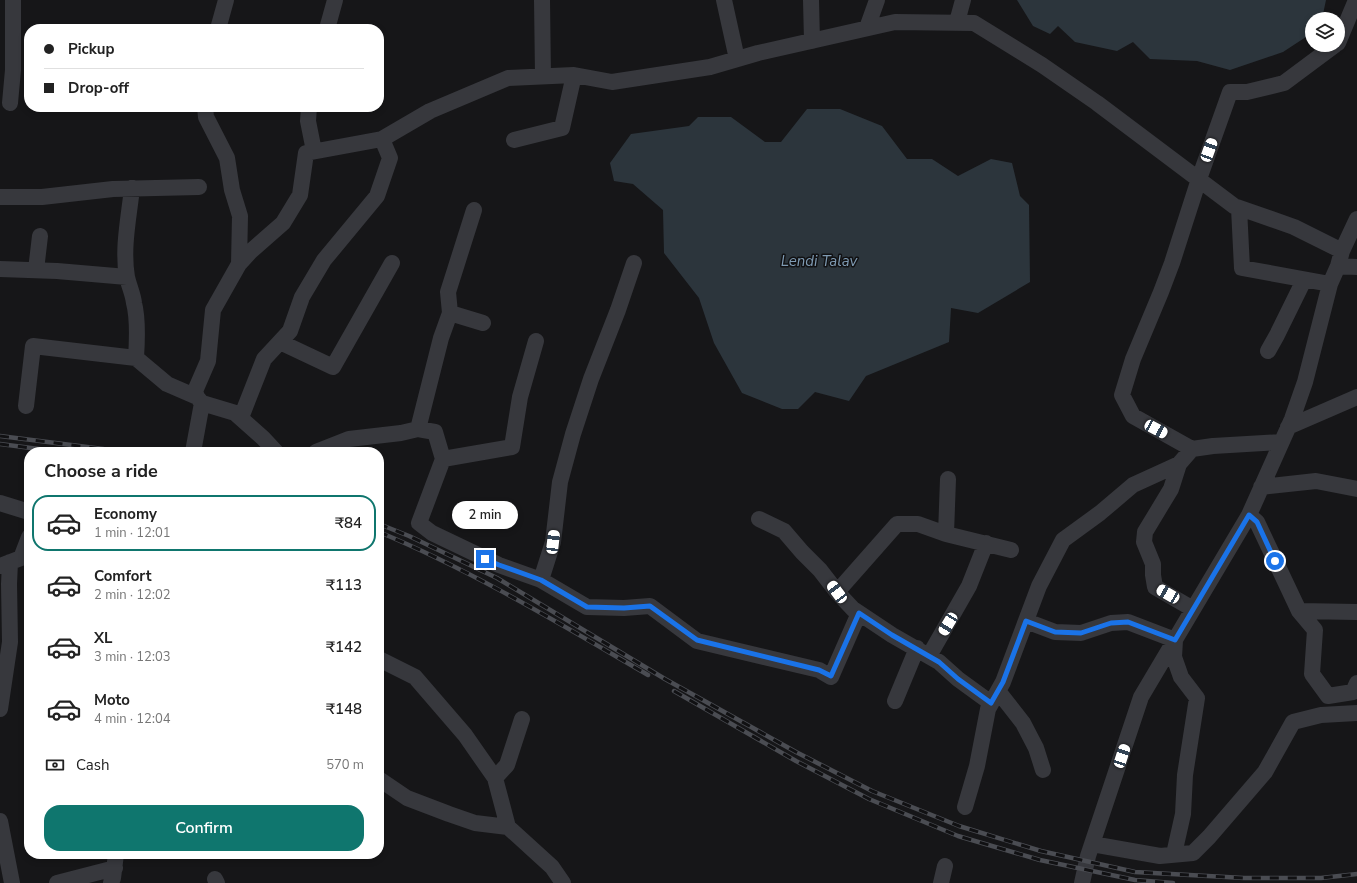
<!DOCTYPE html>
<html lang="en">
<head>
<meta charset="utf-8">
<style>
	:root { --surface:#fff; --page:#f6f6f6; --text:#222; --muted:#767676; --line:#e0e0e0; --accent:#0f766e }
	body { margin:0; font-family:"Nunito Sans",sans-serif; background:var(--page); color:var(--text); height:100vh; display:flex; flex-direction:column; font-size:15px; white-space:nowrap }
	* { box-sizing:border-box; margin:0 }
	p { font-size:13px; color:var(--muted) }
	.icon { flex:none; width:22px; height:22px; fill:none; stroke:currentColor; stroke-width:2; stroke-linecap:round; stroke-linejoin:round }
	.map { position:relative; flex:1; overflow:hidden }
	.details { position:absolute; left:24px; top:447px; width:360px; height:412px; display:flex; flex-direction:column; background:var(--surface); border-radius:16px; box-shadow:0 2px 6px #0003 }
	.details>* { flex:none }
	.banner { position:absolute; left:24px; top:24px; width:360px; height:88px; border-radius:16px; box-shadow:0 2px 6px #0003; display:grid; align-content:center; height:88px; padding:0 20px; background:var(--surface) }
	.buttons { position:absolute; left:1305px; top:12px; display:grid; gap:8px }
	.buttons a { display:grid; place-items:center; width:40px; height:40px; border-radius:50%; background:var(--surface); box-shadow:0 2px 6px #0003; font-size:20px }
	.end { position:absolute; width:18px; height:18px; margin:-9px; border:5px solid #1a73e8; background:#fff; box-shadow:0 0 0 2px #fff }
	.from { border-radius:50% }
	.bubble { position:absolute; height:28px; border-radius:14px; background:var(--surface); box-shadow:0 2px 6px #0003; font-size:13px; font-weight:600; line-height:28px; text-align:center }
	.car { position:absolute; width:12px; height:24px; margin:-12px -6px; border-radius:5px; box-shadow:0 0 3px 1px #0007; background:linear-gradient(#fff 24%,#345 0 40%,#fff 0 76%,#345 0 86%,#fff 0) }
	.banner b { display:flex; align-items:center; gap:14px; height:38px; font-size:15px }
	.banner b+b { border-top:1px solid var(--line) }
	.banner i { width:10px; height:10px; background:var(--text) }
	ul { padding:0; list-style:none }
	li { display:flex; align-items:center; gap:12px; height:56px; margin:0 8px 6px; padding:0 12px; border:2px solid transparent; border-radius:16px }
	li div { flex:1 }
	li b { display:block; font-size:15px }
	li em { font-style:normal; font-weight:600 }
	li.current { border-color:var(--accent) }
	li>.icon { width:36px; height:36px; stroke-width:1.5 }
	h2 { padding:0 20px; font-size:18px; line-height:48px }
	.pay { display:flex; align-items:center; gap:10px; height:44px; padding:0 20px; font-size:15px }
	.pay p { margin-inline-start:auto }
	.button { display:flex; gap:8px; margin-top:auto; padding:8px 20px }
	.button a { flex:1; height:46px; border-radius:16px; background:var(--accent); color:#fff; font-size:16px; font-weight:600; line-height:46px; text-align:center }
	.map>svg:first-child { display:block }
	.water { fill:#2c353c }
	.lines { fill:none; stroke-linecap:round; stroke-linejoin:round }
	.minor { stroke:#37383d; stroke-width:16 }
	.rail-casing { stroke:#4a4c52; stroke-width:4.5 }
	.rail { stroke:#111113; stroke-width:3; stroke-dasharray:9; stroke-linecap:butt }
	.route { stroke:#1a73e8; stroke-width:5 }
	.labels { text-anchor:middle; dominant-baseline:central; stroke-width:3; stroke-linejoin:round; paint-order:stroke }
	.water-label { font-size:15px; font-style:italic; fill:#7f9bb3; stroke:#111113 }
</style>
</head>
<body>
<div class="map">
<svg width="1357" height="883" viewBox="0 0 1357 883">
	<rect width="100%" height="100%" fill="#161618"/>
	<path class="water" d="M1017,0h309l-4,19h-10v14l-29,19 -53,18 -33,-9 -47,-2 -17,-17 -16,9 -42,-9 -17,-16 -8,8 -17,-8z
		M807,109h33l42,17 25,33h25l26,17 33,-17 21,4 8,33 9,9 1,77 -52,31 -27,-5 -2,34 -83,34 -17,25 -34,-9 -17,17h-16l-40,-16 -28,-50 -15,-45 -35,-45 -1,-43 -30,-26 -19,-3 -4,-18 21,-29 58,-8 9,-9h33l34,25h16z"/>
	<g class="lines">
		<path class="minor" d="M542,0l1,76
			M724,0l13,59
			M811,0l1,41
			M957,22l6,-22
			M867,28l10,-28
			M218,29l8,-29
			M327,29l8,-29
			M1338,43l18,-43
			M10,103l3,-33v-70
			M205,107l1,10 21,41 5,32 8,26 -1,48
			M309,107l-1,14 6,30
			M514,140l48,-12 12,-53
			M132,188c-3,29 -10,60 -5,89 2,9 6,17 7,26 4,15 3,40 2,55l31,26 30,13
			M0,197h42l71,-8 86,-2
			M1239,208l3,60 88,16
			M1338,266l19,1
			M0,269l57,2 70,6
			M36,270l4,-34
			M450,313l33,10
			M280,342l53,25 59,-104
			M1268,351l9,-16 27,-55
			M202,403l40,12 22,-56 26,-28 12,-34 22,-37 53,-64 13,-38 -8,-19
			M26,406l7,-60 103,12
			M236,414l27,24 13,14
			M1288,427l69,-30
			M418,429l17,3 8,27 -24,64 13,10 67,32 42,15 12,-38 7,-60 13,-48 18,-55 27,-69 16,-47
			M1192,449l-59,-33 -11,-21 11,-36 28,-67 11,-29 27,-84 31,-87h17l37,-9 51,-38
			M193,452l9,-49 -5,-6 -2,-6 13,-30 5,-51 26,-46 11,-12 33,-29 17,-28 6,-42 76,-14 48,-28 78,-33 66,-3 38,7 98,-15 48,-14 137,-31 79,1 68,42 55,38 137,103 60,21 48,24
			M316,452l33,-13 52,-6 17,-4 23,-91 9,-25 -2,-21 26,-82
			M443,459l69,-12 8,-50 16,-56
			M1179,464l-8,25 -26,43 -1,10 9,22v11l2,12 38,22
			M948,479l-2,55 65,16
			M1261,487l55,-6 41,8
			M0,503l29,9
			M1249,515l8,7 42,89 16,19 -3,44 16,22 25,-4 4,-9
			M759,519l25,12 18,21 18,18 17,22 16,17 39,26 47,27 19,17 33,24
			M0,566l21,-8 8,-21
			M541,580l46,27 37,1 26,-2 47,35 122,29 12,7 28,-64
			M837,592l60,-68h21l28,10
			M1299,611l58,1
			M1026,621l29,11 26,1 30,-10 17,-1 47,18 -1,17 7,20 16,21 -12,77 -2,39 -9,40
			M929,656l40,-70 17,-43
			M379,659l36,18 50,58 30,43 13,49 44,40 11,16
			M998,691l25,32 13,25 7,22
			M895,701l22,-53
			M0,709l10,-67 -1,-58 1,-22
			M495,778l12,-13 15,-46
			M379,779l28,19 42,16 26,9 33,4
			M965,807l12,-41 11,-57 15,-27 36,-96 24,-46 37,-27 33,-28 46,-21 13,-15 21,-3 68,-4
			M0,821l12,62
			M1092,844l68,12 33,-3 16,-16 56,-65 28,-50 28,-7 36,-2
			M215,879l2,4
			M57,883l58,-15
			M111,883l2,-5 3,-24
			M941,883l4,-17
			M1082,883l6,-27 53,-159 108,-182 43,-96 13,-37 25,-98 8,-18 4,-15 15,-32"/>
		<defs>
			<path id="rail" d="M0,436l103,13 17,3
				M0,444l62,8
				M379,524l30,12 88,42 168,101 131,73 76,39 87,35 82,25 94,21 109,6h77l36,-4
				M379,532c94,39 181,92 269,143
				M674,691l122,70 73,38 89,37 82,24 95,20 38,3"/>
		</defs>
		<use href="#rail" class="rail-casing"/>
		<use href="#rail" class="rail"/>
	</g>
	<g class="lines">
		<path class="route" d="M485,559l14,6 42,15 46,27 37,1 26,-2 47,34 122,30 12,6 28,-63 33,22 47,27 19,17 33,24 12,-21 23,-61 29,11 26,1 30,-10 17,-1 47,18 74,-125 8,7 18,39"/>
	</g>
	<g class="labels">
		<g class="water-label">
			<text x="819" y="261">Lendi Talav</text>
		</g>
	</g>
</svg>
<div class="buttons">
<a><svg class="icon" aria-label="layers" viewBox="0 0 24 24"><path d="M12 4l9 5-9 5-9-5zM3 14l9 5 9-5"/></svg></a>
</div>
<i class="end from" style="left:1275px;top:561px"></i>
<i class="end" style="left:485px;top:559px"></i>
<div class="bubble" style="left:452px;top:501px;width:66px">2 min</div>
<i class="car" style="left:1209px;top:150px;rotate:20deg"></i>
<i class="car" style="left:1156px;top:429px;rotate:118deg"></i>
<i class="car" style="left:553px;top:542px;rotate:7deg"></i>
<i class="car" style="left:837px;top:592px;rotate:323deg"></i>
<i class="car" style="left:1168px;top:594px;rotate:300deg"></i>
<i class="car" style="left:948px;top:624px;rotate:211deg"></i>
<i class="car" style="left:1122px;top:756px;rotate:18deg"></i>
<div class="banner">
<b><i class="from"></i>Pickup</b>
<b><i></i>Drop-off</b>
</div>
<section class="details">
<h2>Choose a ride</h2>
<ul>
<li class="current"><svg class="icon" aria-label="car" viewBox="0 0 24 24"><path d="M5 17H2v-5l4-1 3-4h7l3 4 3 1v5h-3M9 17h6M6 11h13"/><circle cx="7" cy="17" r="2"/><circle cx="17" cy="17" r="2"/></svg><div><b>Economy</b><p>1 min · 12:01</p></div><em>₹84</em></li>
<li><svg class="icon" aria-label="car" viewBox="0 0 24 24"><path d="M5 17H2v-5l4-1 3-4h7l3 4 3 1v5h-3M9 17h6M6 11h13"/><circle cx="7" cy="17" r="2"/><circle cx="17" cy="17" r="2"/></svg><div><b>Comfort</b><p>2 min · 12:02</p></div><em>₹113</em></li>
<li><svg class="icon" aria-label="car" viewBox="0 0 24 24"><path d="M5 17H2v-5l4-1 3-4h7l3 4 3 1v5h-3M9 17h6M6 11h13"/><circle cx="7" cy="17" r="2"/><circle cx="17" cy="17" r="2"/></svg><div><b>XL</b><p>3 min · 12:03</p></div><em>₹142</em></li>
<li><svg class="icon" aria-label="car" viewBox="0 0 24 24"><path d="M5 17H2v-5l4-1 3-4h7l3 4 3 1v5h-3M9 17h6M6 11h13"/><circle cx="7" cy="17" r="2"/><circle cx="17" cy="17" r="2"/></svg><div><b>Moto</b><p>4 min · 12:04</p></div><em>₹148</em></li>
</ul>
<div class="pay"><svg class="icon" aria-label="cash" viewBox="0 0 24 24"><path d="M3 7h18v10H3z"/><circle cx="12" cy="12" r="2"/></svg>Cash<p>570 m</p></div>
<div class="button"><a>Confirm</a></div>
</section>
</div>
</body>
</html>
